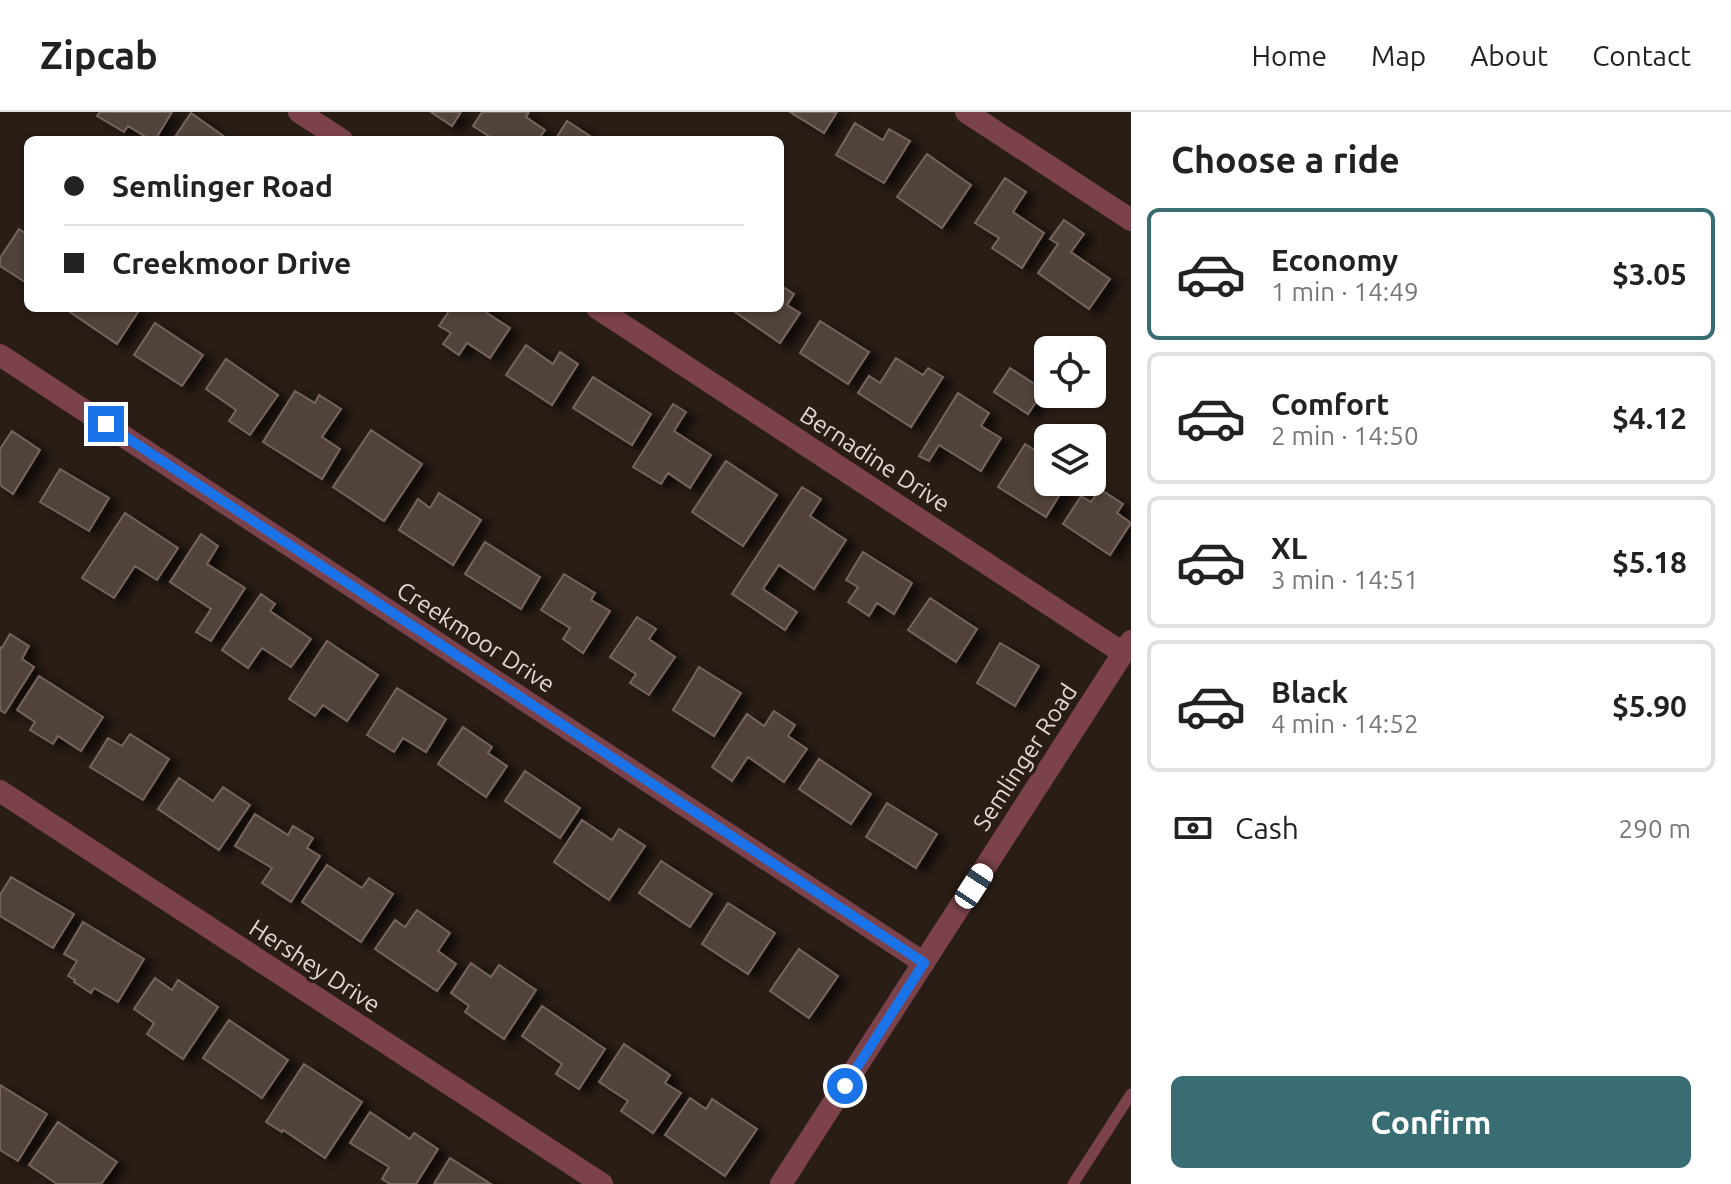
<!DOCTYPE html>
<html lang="en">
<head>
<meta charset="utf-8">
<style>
	:root { --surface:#fff; --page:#f6f6f6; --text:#222; --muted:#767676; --line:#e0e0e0; --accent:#386e73 }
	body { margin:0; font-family:Ubuntu,sans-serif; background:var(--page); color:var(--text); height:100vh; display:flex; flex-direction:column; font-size:30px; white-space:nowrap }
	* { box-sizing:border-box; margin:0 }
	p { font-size:26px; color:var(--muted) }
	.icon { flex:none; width:44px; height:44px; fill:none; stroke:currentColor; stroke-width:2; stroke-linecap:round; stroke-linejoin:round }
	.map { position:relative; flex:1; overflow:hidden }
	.side { display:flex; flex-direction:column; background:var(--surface); width:600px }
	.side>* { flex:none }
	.banner { position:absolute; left:24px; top:24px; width:760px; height:176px; border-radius:12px; box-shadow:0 2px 6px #0004; display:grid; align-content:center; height:176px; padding:0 40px; background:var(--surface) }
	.controls { position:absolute; left:1034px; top:224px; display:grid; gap:16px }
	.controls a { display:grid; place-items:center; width:72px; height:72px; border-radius:12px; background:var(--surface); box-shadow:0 2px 6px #0004; font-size:40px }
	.end { position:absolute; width:36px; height:36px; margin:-18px; border:10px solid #1a73e8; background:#fff; box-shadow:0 0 0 4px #fff }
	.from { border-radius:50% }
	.car { position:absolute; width:24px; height:48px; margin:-24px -12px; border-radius:10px; box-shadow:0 0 6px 2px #0007; background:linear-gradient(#fff 24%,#345 0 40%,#fff 0 76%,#345 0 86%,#fff 0) }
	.banner b { display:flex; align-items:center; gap:28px; height:76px; font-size:30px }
	.banner b+b { border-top:2px solid var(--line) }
	.banner i { width:20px; height:20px; background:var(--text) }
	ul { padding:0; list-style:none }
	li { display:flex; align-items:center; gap:24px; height:132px; margin:0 16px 12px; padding:0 24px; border:4px solid var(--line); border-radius:12px }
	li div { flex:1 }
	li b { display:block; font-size:30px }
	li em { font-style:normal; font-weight:700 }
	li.selected { border-color:var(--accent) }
	li>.icon { width:72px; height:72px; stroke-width:1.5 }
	h2 { padding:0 40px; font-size:36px; line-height:96px }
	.pay { display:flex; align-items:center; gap:20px; height:88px; padding:0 40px; font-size:30px }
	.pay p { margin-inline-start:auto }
	.primary-button { display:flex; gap:16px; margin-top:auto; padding:16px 40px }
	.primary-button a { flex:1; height:92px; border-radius:12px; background:var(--accent); color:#fff; font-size:32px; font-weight:700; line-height:92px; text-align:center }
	header { display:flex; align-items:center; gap:48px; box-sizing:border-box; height:112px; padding:0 40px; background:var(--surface); border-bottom:2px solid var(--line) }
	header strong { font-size:38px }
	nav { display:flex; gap:44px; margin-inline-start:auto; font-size:28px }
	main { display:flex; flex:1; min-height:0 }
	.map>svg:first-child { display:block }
	.building { fill:#51433b; stroke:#74655d; stroke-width:2; filter:url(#shadow) }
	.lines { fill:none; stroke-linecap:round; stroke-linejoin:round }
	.service { stroke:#7b424b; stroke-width:11 }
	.minor { stroke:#7b424b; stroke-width:22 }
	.route { stroke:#1a73e8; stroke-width:10 }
	.labels { text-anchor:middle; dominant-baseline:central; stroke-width:7; stroke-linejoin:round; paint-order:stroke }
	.street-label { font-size:24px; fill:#e1d8d4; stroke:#291d16 }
</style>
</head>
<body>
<header>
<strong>Zipcab</strong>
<nav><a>Home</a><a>Map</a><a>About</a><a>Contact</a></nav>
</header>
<main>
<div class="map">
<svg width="1131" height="1072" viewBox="0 0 1131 1072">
	<defs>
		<filter id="shadow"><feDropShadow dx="9" dy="5" stdDeviation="4" flood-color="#0009"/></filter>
	</defs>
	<rect width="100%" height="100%" fill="#291d16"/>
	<path class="building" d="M100,0h72l-17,28h-4l-23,-14 -4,6 -27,-16z
		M431,0h30l-9,14z
		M482,0h47l-3,5 19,13 -7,10h-43l-22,-14z
		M790,0h47l-13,21z
		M191,1l38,27h-56z
		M567,9l29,19h-41z
		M855,11l28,17 6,-11 21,12 -26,42 -48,-28z
		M927,42l44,31 -29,43 -45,-31z
		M1005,66l21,14 -13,20 31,21 -22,35 -30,-20 7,-10 -24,-15z
		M1064,108l20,14 -13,18 39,27 -21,30 -51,-36 20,-29 -8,-5z
		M19,117l9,6v49l-28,-18v-8z
		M780,173l14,9 -7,11 13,8 -20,30 -45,-31 3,-4h42z
		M64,196h68l6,4 -21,32z
		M451,196h39l-3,5 23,15 -20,30 -23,-15 -8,12 -16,-11 8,-11 -12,-7z
		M820,209l49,31 -21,32 -48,-31z
		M155,211l48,32 -21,31 -48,-31z
		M526,233l27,19 7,-12 18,12 -26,41 -46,-30z
		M896,246l27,17 5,-7 15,9 -32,50 -53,-34 11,-17 11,7z
		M226,247l52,36 -28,40 -21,-14 7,-11 -30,-21z
		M1010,256l34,22 -16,24 -34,-22z
		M593,265l58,37 -19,31 -59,-37z
		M295,279l20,12 4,-8 22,14 -19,28 18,12 -18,30 -59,-37z
		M958,281l31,20 -8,13 20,12 -20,33 -42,-26 -10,16 -10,-5z
		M673,292l13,8 -12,19 37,24 -21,33 -22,-15 -7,11 -28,-17z
		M371,318l51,34 -38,57 -51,-34z
		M12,319l28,19 -27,44 -13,-9v-36z
		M1025,332l23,14v6l-5,8 5,3v7h11l6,4 -19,31 -48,-30z
		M726,349l51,34 -34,51 -51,-34z
		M60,357l49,29 -20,33 -49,-29z
		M802,375l19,12 -11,17 36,24 -32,49 -35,-24 -16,24 34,23 -12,18 -53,-36z
		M1100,377l23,15 -6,9 14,10 -21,32 -47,-31 18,-28 10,6z
		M439,381l42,27 -28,45 -54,-35 19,-31 12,9z
		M125,401l53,35 -21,32 -22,-14 -21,32 -32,-20z
		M201,422l17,12 -11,18 38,24 -34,53 -15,-9 15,-23 -41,-27z
		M485,430l55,35 -19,32 -56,-35z
		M863,440l49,31 -18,31 -17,-11 -8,13 -21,-14 10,-15 -12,-7z
		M564,462l31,19 -4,7 19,11 -27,42 -20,-14 7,-11 -29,-18z
		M261,482l14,10 -5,7 41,28 -20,28 -29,-19 -14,20 -26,-18z
		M930,486l47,31 -21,33 -48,-32z
		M637,505l19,12 -7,10 26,18 -26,38 -19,-12 6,-9 -26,-17z
		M10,522l19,12 -7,13 12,8 -29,46 -5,-3v-63l2,1z
		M327,529l51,34 -31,46 -24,-16 -8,11 -26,-17z
		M1000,531l39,23 -24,40 -38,-23z
		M699,555l42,26 -27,43 -41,-26z
		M39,564l64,41 -22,34 -23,-15 -5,8 -23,-14 5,-8 -18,-12z
		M397,576l49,31 -20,33 -23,-14 -9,14 -27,-17z
		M774,599l21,14 -7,11 19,13 -23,33 -36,-25 -16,24 -20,-14 35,-53 17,12z
		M463,615l29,20 -4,6 19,13 -21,31 -48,-33z
		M130,622l39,25 -26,41 -53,-33 18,-29 14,8z
		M819,647l52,35 -20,30 -52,-35z
		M525,659l55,37 -20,30 -55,-37z
		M179,666l34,23 10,-14 27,18 -31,45 -61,-41z
		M887,691l50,31 -21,34 -50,-31z
		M255,702l33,21 5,-9 20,12 -6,10 13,8 -29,46 -29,-19 10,-15 -37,-22z
		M582,708l30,20 7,-11 26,17 -36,54 -55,-38z
		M661,749l51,33 -22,33 -51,-34z
		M327,753l35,23 7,-10 24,16 -32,48 -59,-40z
		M11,765l63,37 -21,34 -53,-32v-21z
		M728,791l47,30 -27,41 -46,-30z
		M417,798l33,23 -12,18 18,13 -19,27 -62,-42 20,-29 10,7z
		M83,810l61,37 -26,43 -24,-14 -3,5 -17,-11 1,-2 -7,-4 9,-15 -13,-7z
		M799,837l39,27 -29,42 -39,-27z
		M471,851l20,14 8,-12 37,25 -32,49 -39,-27 4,-6 -18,-13z
		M155,866l17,12 6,-10 40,27 -35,52 -36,-25 7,-11 -20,-14z
		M542,894l63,43 -26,40 -23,-15 6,-10 -40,-28z
		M229,908l59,40 -26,38 -59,-40z
		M624,932l46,31 -5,8 16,10 -28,40 -32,-22 7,-10 -29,-19z
		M304,952l58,38 -37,56 -42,-28 -1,2 -16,-10z
		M0,973l47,29 -29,47 -18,-11z
		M690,986l16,11 6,-10 45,30 -32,47 -60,-41z
		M370,1000l40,27 4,-6 24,16 -22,35h-26l-8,-5 7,-12 -39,-24z
		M58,1010l59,40 -16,22h-44l-28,-19z
		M450,1046l41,26h-57z"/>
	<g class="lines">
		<path class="service" d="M1073,1072l58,-90"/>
		<path class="minor" d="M299,0l43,28
			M966,0l165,108
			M597,196l526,345
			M0,243l924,608
			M0,679l602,393
			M781,1072l350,-543"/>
	</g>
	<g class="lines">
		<path class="route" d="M106,312l818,539 -79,123"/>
	</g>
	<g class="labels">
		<g class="street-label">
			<text transform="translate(875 347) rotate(33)">Bernadine Drive</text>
			<text transform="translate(476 525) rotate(33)">Creekmoor Drive</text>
			<text transform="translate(1025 645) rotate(-57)">Semlinger Road</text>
			<text transform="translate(315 854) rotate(33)">Hershey Drive</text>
		</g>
	</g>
</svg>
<div class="controls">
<a><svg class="icon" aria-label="locate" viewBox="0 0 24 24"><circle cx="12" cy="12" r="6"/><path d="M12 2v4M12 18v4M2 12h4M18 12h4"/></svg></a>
<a><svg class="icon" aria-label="layers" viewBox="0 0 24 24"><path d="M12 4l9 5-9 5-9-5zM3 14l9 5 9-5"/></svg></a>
</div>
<i class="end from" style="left:845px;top:974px"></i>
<i class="end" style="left:106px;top:312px"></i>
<i class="car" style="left:974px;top:774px;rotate:33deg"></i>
<div class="banner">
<b><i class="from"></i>Semlinger Road</b>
<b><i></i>Creekmoor Drive</b>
</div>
</div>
<section class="side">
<h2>Choose a ride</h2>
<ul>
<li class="selected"><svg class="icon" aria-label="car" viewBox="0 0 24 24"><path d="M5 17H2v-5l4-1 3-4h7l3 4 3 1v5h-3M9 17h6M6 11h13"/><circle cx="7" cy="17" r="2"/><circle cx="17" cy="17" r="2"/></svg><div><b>Economy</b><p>1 min · 14:49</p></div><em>$3.05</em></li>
<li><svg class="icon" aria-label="car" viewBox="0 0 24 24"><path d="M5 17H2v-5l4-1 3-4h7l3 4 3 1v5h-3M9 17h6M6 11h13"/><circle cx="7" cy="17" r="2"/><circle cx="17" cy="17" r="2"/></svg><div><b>Comfort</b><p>2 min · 14:50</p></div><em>$4.12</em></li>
<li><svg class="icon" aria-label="car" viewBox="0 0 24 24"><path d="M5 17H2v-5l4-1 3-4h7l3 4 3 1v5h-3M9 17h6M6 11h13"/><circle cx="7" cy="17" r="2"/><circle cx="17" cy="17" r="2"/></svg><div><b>XL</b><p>3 min · 14:51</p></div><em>$5.18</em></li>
<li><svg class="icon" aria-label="car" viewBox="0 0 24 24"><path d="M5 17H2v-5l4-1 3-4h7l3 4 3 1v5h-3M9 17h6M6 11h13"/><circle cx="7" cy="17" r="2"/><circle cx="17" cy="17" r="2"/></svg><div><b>Black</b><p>4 min · 14:52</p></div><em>$5.90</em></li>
</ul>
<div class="pay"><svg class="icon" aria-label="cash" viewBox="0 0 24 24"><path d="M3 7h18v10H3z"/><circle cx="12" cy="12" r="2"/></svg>Cash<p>290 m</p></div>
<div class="primary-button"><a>Confirm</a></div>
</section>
</main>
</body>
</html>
